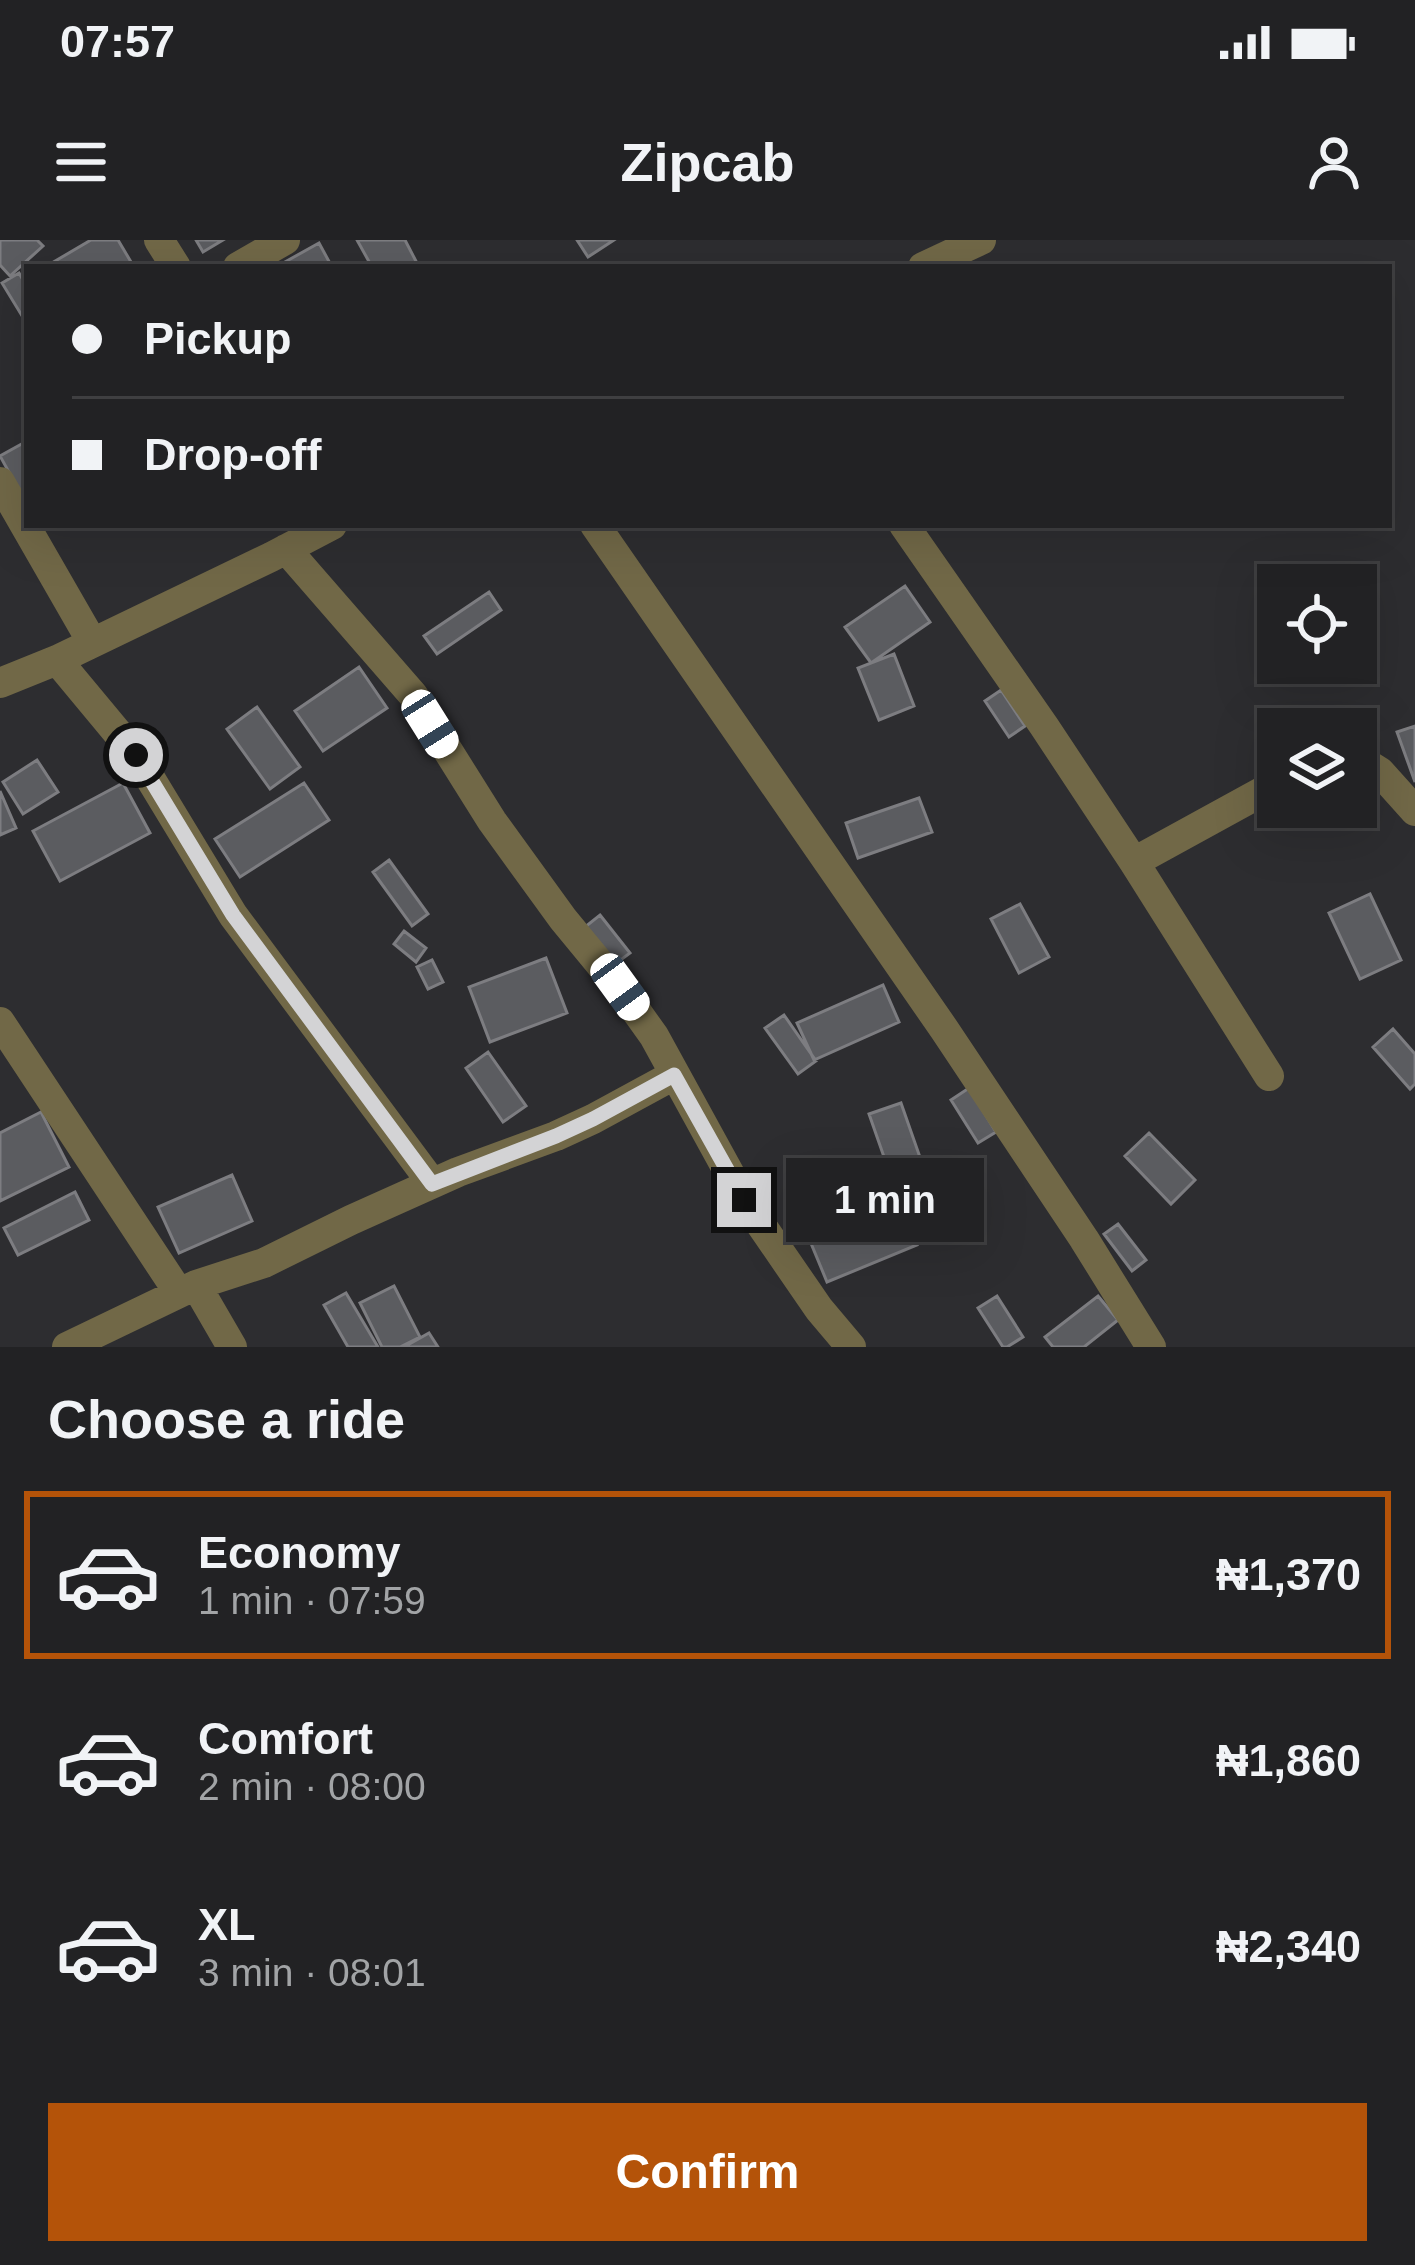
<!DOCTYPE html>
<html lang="en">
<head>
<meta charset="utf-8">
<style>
	:root { --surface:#222224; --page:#2a2a2c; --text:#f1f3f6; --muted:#a2a4a6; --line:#3f3f41; --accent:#b45309 }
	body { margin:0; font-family:Arial,sans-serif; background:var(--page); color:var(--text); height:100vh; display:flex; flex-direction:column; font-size:45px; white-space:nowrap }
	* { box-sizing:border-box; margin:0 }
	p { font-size:39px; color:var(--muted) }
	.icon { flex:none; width:66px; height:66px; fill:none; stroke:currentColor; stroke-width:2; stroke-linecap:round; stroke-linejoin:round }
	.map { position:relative; height:1107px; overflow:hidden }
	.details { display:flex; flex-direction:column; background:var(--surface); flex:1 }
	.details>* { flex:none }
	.banner { position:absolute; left:24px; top:24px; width:1368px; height:264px; border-radius:0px; box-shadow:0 12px 48px #0002,0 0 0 3px var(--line); display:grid; align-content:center; height:264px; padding:0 48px; background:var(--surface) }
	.buttons { position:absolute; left:1257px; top:324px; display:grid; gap:24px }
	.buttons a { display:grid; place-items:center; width:120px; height:120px; border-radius:0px; background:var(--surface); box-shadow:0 12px 48px #0002,0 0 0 3px var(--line); font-size:60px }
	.end { position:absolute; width:54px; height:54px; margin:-27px; border:15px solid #d3d3d5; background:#111; box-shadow:0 0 0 6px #111 }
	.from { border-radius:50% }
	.bubble { position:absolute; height:84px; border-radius:0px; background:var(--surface); box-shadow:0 12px 48px #0002,0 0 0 3px var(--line); font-size:39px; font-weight:600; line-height:84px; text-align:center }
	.car { position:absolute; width:36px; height:72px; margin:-36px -18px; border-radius:15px; box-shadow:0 0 9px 3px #0007; background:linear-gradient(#fff 24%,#345 0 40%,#fff 0 76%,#345 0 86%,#fff 0) }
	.banner b { display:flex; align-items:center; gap:42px; height:114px; font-size:45px }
	.banner b+b { border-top:3px solid var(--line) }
	.banner i { width:30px; height:30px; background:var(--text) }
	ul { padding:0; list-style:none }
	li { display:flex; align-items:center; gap:36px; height:168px; margin:0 24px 18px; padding:0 24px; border:6px solid transparent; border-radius:0px }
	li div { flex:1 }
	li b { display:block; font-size:45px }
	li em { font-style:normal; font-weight:600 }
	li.current { border-color:var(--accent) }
	li>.icon { width:108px; height:108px; stroke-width:1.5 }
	h2 { padding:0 48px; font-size:54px; line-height:144px }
	.action { display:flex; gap:24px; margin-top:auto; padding:24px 48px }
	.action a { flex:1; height:138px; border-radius:0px; background:var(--accent); color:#fff; font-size:48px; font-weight:600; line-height:138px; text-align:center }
	.status { display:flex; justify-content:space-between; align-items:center; height:84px; padding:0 60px; background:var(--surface); direction:ltr }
	.status svg { height:33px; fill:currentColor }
	header { display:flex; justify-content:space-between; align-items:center; height:156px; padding:0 48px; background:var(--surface); font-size:54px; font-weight:600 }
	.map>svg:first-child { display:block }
	.building { fill:#5b5c60; stroke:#7d7d81; stroke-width:3 }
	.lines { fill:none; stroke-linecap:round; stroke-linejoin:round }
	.minor { stroke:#716847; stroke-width:30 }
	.route { stroke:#d3d3d5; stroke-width:15 }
</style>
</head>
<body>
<div class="status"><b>07:57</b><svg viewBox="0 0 49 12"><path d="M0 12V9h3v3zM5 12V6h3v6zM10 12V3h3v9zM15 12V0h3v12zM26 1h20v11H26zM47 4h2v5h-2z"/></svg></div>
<header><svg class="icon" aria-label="menu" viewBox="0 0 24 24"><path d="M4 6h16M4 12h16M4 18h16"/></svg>Zipcab<svg class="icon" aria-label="person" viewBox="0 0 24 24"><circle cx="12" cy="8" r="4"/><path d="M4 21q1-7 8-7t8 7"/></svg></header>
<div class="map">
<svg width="1415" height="1107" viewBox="0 0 1415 1107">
	<rect width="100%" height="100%" fill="#2d2d30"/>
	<path class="building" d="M0,0h37l6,6 -33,30 -10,-11z
		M91,0h27l16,27h-89z
		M196,0h27l-20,12z
		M357,0h48l14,27h-47z
		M577,0h37l-26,17z
		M319,3l13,24h-56z
		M19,33l8,14v37l-25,-41z
		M27,201v62h-1l-26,-47z
		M905,346l25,36 -59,41 -26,-36z
		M489,352l12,18 -64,44 -13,-18z
		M894,414l20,52 -35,14 -21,-52z
		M359,427l28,41 -64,43 -28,-40z
		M1001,450l24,36 -16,11 -24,-36z
		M257,467l43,60 -30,22 -43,-60z
		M1415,486v56l-18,-50z
		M37,520l21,32 -35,22 -20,-32z
		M123,543l27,50 -90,48 -27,-50z
		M304,543l25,37 -89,57 -25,-38z
		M0,551l16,37 -16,7z
		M919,558l13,34 -74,26 -12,-35z
		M389,620l39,54 -16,12 -39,-54z
		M1370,654l31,66 -41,19 -31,-66z
		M1020,664l29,53 -30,16 -28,-54z
		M600,675l30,38 -16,12 -29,-38z
		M404,691l22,17 -10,14 -22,-18z
		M546,718l21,55 -77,29 -21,-55z
		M432,720l11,22 -15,7 -11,-22z
		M883,745l16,37 -85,38 -17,-37z
		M784,775l32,46 -18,13 -33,-46z
		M1393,789l22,25v30l-5,5 -37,-42z
		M488,812l38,54 -23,16 -37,-54z
		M969,848l27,44 -18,11 -27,-43z
		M901,863l21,60 -32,11 -21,-60z
		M41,872l28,55 -69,34v-68z
		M1149,893l46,47 -24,24 -46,-48z
		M232,935l20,46 -73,32 -21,-46z
		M75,952l14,28 -71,35 -14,-27z
		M898,960l19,45 -90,37 -19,-46z
		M1118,984l28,36 -14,11 -28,-37z
		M394,1046l26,51 -20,10h-18l-22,-44z
		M346,1053l32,54h-30l-24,-42z
		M997,1056l26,41 -16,10h-4l-25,-39z
		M1098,1056l20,24 -34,27h-31l-8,-10z
		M429,1093l9,14h-34z"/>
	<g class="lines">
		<path class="minor" d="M159,0l17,27
			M238,27l47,-27
			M923,27l58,-27
			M0,242l92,160
			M595,285l349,504 140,210 67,108
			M904,285l140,201 90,136 135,214
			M286,309l127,146 79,126 71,98 56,68 35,49 90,164 75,109 32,38
			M57,420l79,95 97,160 199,268
			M0,443l57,-23 214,-103 61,-32
			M1356,517l24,15 35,39
			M1134,622l144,-79
			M0,782l179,271
			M196,1045l36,62
			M67,1107l129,-62 68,-22 87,-43 107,-48 98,-36 37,-17 81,-44"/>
	</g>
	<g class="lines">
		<path class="route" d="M136,515l97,160 199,269 124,-48 37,-17 81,-44 70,125"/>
	</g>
</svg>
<div class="buttons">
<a><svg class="icon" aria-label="locate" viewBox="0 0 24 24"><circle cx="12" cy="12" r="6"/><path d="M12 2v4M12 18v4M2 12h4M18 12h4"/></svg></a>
<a><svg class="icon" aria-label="layers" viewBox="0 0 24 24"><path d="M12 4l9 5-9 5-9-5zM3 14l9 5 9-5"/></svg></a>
</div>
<i class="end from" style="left:136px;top:515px"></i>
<i class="end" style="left:744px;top:960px"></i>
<div class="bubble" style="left:786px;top:918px;width:198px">1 min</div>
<i class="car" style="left:430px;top:484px;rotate:148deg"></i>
<i class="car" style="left:620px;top:747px;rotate:144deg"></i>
<div class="banner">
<b><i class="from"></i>Pickup</b>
<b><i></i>Drop-off</b>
</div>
</div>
<section class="details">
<h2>Choose a ride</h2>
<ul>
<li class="current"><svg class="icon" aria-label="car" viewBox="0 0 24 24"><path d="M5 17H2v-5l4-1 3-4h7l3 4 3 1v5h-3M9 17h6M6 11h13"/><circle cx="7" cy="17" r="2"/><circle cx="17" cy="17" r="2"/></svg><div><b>Economy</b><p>1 min · 07:59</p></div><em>₦1,370</em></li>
<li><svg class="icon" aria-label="car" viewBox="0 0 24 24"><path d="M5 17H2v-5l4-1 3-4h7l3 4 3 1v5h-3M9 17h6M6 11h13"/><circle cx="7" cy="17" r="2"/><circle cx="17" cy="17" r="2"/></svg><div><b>Comfort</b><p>2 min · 08:00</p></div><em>₦1,860</em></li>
<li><svg class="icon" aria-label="car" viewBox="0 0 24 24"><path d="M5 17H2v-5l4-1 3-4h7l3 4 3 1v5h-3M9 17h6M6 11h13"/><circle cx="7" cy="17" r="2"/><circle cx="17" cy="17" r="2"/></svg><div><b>XL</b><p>3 min · 08:01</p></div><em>₦2,340</em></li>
</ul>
<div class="action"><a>Confirm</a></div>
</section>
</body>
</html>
